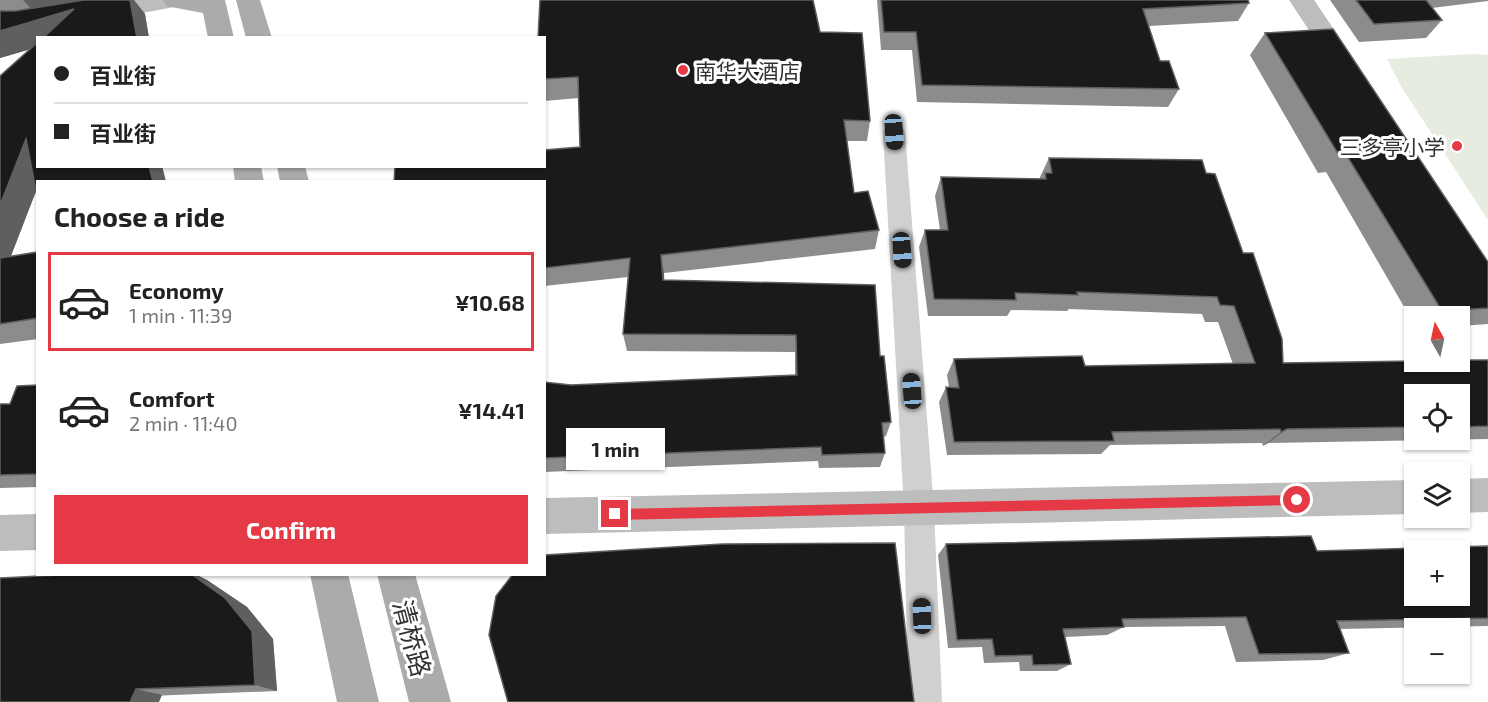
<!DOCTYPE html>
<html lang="en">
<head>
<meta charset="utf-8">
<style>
	:root { --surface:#fff; --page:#f2f2f2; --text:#222; --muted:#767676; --line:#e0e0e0; --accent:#e63946 }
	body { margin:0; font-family:"Exo 2","Noto Sans SC",sans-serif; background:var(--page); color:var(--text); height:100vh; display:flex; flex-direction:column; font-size:22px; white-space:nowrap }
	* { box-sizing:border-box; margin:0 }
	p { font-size:20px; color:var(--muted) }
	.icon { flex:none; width:33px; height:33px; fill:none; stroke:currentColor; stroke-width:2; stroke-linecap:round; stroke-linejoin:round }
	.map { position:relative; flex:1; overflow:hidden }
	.side { position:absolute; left:36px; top:180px; width:510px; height:396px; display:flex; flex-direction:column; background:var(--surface); border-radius:0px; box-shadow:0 2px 4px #0004 }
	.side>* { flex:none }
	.hud { position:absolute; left:36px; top:36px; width:510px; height:132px; border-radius:0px; box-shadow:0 2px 4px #0004; display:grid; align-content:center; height:132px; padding:0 18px; background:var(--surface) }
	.needle { width:39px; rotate:351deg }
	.controls { position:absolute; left:1404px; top:306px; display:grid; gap:12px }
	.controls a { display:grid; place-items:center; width:66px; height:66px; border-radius:0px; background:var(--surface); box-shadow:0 2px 4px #0004; font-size:30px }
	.end { position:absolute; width:27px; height:27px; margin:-14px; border:8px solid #e63946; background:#fff; box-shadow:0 0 0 3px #fff }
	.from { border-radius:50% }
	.bubble { position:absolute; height:42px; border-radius:0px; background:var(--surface); box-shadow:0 2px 4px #0004; font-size:20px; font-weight:700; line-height:42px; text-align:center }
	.car { position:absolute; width:18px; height:36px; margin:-18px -9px; border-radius:8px; box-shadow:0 0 4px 2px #0007; background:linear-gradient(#222 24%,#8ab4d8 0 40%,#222 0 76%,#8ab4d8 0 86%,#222 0) }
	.hud b { display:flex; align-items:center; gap:21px; height:57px; font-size:22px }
	.hud b+b { border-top:2px solid var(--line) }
	.hud i { width:15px; height:15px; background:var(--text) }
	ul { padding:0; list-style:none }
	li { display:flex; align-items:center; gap:18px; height:99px; margin:0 12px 9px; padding:0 6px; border:3px solid transparent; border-radius:0px }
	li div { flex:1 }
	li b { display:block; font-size:22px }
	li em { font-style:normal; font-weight:700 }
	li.current { border-color:var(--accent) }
	li>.icon { width:54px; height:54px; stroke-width:1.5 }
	h2 { padding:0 18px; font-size:27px; line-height:72px }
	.cta { display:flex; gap:12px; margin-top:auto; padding:12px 18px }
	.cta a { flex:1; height:69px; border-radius:0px; background:var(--accent); color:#fff; font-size:24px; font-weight:700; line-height:69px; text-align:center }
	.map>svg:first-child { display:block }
	.green { fill:#e6ecdf }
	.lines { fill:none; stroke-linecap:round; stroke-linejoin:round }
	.street { fill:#d0d0d0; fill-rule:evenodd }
	.secondary { fill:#bdbdbd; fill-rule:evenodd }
	.primary { fill:#ababab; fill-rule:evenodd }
	.wall { fill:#8c8c8c; fill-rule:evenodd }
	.shaded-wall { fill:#5f5f5f }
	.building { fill:#1a1a1a; stroke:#5f5f5f; stroke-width:1.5; fill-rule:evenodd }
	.route { fill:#e63946 }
	.poi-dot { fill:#e63946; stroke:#fff; stroke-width:2 }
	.labels { text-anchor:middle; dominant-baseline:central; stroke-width:6; stroke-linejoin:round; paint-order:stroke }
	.poi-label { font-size:21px; fill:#333; stroke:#fff; text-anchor:start }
	.near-street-label { font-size:26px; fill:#333; stroke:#fff }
</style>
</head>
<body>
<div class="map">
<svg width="1488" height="702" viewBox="0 0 1488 702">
	<rect width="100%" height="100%" fill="#fff"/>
	<path class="green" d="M1473,54l15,1v165l-86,-132 -15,-29z"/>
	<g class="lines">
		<path class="street" d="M894,124l8,2 3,6 29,377 8,193h-34l-4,-193 -21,-377 3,-6z"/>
		<path class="secondary" d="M125,0h56l-3,6 -9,2 -75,14 -9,-2 -4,-6 4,-6z
			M1289,0h25l46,68 -4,6 -9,3 -9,-3z
			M1488,478v34l-28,1v-34z
			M1414,480v34l-870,20v-36z
			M38,514v36l-38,1v-36z"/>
		<path class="primary" d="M163,0h62l9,38h-26l-5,-25 -37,-7z
			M236,0h24l12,38h-26z
			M233,166h28l3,16h-29z
			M277,166h28l4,16h-29z
			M310,574h38l31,128h-42z
			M377,574h38l36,128h-42z"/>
	</g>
	<path class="wall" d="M0,0h134l11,14 4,24h-111v128h124l4,16h-128l-2,9 -25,65 27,-4v87l-38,5v-268l30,-27 -30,9z
		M877,0h371l1,3 -11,18 -89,5 11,35 19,28 -11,18 -251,-5 -5,-52h-31z
		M1330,0h158v1l-56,7 10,12 -16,18 -67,4z
		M820,32l50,89 -3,20h-20l7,52 25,37 -4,19 -211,24v7l216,76 11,66 -5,14 -2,1 1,16 -5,14 -61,1 -1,-7 -274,11v-90l27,3 224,-9v-24l-168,-1 -4,-17 5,-57 -84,9v-104l36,-35 -1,-49 -35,3v-63z
		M1265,33l223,275v16l-28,2v-10h-46v8l-88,-152 -8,1 -68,-118z
		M1049,158l157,15 37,80 40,110 205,-3v79l-220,4 -5,3 -1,-3 -152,2 -9,9 -154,1 -8,-53 7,-15h3l-2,-12 7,-16 131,7 148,-2 -15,-42h-13l-3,-8 -133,-5 -2,2 -56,-1 -4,6h-79l-9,-69 6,-17h15l-5,-34 6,-19 99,2v-2zM1414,394h46v46h-46z
		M38,385v102l-38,1v-84h10z
		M946,544l371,7 171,-5v80l-148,3 9,24 -26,7 -87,2 -11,-36 -101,1 -17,8 -42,2 6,27 -14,7h-37l-1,-9 -35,1 -2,-16 -34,1 -10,-93z
		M81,574h114l12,6 40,27 26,32 4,52 -277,11z"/>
	<path class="shaded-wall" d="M23,0h82l-71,12z
		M130,0h4l11,14 4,24h-12z
		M74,9l-5,29h-31v9l-38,11v-27z
		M26,139l12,47 -36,93 -2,-2v-72z
		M149,166h13l4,16h-13z
		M661,255l3,18 1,25 -2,-18z
		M1287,429l-19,14 -5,3 18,-14z
		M191,574h4l12,6 40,27 26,32 4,52 -22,-6z
		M136,689l26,6 -3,7h-29z"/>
	<path class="building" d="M84,0h46l7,38h-94l31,-29 -74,22v-20h15z
		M540,0h273l7,32 42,1 8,88 -26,-1 10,73 14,-2 11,39 -218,25 2,25 212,5 5,71h4l7,66 -9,1 3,30 -63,2 -1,-8 -277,11v-76l27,3 226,-10 -1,-40 -173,-1 7,-76 -86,10v-86h-150l1,-16h149v-16l36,-3 -2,-70 -34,2v-41h-6z
		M881,0h367l1,3 -106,6 17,52h9l10,28 -257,-4 -6,-53h-32z
		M1356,0h70l16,20 -68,4z
		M1333,29l155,233v46l-46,3 -98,-160 -7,1 -72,-119z
		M38,42v124h111l4,16h-115v19l-12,-62 -26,66v-129z
		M1049,158l153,2 4,13 9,1 28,79h10l29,86 1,24 131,-2 46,1v-2h28v66l-28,1v-33h-46v33l-127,2 -6,3 -1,-3 -168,3 2,9 -160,1 -8,-55 13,1 -5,-29 128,-3 3,10 170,-3 -21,-57 -14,-1 -3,-8 -140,-5 1,3 -63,-2 1,7 -82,-1 -9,-69h23l-7,-53 105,2 -1,-6h7z
		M38,252v66l-38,6v-66z
		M38,385v89l-38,1v-71h10l7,-18z
		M1311,536l6,15 171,-5v72l-151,3 12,32 -90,1 -13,-37 -124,2 2,8 -61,2 8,35 -38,1 -1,-10 -37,1 -3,-17 -35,1 -11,-96zM1414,550h46v46h-46z
		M895,543l19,159h-406l-19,-67 7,-39 17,-22h31l1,-19 177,-11z
		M81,574h110l34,24 27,33 3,54 -119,4 -6,13h-130v-124z"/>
	<path class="route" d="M1297,495l5,5 -5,5 -682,15 -6,-6 6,-5z"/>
	<g class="poi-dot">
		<circle cx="683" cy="70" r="6"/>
		<circle cx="1457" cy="146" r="6"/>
	</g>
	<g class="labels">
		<g class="poi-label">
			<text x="695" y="70">南华大酒店</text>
			<text x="1445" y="146" text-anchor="end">三多亭小学</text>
		</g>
		<g class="near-street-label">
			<text transform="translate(413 638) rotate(75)">清桥路</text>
		</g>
	</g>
</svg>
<div class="controls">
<a><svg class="needle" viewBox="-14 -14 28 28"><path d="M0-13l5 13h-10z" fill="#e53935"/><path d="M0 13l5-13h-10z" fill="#767676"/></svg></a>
<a><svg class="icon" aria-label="locate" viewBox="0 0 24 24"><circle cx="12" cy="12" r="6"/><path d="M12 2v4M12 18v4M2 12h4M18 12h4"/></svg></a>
<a><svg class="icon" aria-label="layers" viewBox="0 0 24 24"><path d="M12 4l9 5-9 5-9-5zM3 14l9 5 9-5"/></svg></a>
<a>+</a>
<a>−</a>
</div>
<i class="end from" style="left:1297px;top:500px"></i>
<i class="end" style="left:615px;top:514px"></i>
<div class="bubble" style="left:566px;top:428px;width:99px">1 min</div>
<i class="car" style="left:894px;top:132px;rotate:176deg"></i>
<i class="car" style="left:902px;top:250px;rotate:176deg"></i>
<i class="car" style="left:912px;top:391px;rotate:356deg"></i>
<i class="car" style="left:922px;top:616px;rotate:358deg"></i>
<div class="hud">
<b><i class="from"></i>百业街</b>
<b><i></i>百业街</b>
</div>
<section class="side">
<h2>Choose a ride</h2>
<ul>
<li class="current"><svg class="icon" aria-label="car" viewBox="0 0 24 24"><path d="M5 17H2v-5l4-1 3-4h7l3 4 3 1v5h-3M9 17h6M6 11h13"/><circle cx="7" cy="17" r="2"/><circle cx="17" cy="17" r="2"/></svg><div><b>Economy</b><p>1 min · 11:39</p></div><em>¥10.68</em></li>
<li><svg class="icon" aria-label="car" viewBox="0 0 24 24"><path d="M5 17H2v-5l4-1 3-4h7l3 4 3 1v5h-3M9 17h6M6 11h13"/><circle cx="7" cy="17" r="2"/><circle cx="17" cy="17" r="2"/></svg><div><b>Comfort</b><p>2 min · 11:40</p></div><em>¥14.41</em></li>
</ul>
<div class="cta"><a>Confirm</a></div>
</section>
</div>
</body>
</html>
